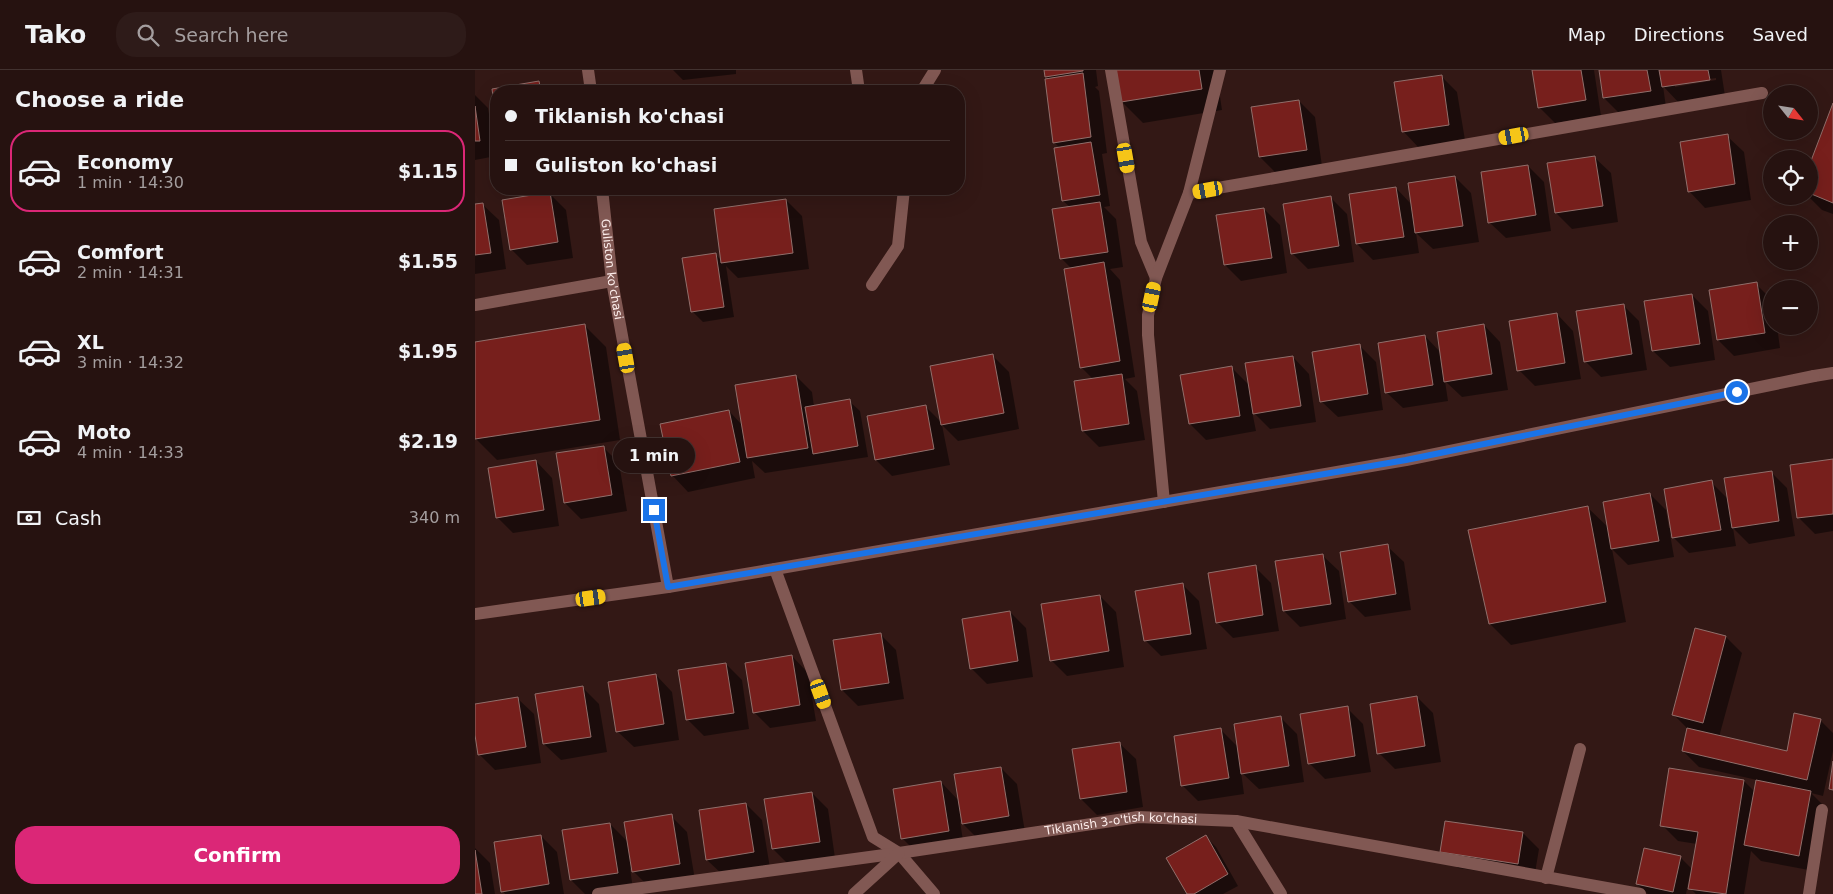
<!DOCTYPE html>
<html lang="en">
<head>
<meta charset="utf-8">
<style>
	:root { --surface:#261210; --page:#2e1b19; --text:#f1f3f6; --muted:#a49e9f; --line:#423230; --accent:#db2777 }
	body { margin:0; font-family:"DejaVu Sans",sans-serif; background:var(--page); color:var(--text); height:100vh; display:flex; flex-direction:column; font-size:19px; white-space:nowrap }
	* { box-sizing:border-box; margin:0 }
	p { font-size:16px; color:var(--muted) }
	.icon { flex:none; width:28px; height:28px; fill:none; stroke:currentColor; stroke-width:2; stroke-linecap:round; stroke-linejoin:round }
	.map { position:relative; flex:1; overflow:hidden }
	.drawer { display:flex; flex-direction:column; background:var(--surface); width:475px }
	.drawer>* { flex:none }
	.banner { position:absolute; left:15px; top:15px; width:475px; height:110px; border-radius:20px; box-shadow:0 5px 20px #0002,0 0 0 1px var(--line); display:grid; align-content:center; height:110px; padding:0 15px; background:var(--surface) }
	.needle { width:32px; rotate:120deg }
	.buttons { position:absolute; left:1288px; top:15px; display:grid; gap:10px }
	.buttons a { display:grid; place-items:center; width:55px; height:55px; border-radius:50%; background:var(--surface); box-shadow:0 5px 20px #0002,0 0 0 1px var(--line); font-size:25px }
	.end { position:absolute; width:22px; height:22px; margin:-11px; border:6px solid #1a73e8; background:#fff; box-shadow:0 0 0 2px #fff }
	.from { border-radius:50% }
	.bubble { position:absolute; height:35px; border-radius:18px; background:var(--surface); box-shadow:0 5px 20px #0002,0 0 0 1px var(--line); font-size:16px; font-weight:700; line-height:35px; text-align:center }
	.car { position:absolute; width:15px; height:30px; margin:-15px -8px; border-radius:6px; box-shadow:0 0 4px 1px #0007; background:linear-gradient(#f5c518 24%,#345 0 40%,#f5c518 0 76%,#345 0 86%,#f5c518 0) }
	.banner b { display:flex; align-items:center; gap:18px; height:48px; font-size:19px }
	.banner b+b { border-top:1px solid var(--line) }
	.banner i { width:12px; height:12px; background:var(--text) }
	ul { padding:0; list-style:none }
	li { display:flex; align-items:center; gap:15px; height:82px; margin:0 10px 8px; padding:0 5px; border:2px solid transparent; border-radius:20px }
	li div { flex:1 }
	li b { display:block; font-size:19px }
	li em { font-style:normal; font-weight:700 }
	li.active { border-color:var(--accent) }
	li>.icon { width:45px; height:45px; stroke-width:1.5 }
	h2 { padding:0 15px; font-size:22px; line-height:60px }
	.pay { display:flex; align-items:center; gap:12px; height:55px; padding:0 15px; font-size:19px }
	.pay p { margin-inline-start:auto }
	.action { display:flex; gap:10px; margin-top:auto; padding:10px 15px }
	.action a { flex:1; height:58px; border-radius:20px; background:var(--accent); color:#fff; font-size:20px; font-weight:700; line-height:58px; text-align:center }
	header { display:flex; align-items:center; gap:30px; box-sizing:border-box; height:70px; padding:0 25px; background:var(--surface); border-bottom:1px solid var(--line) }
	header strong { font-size:24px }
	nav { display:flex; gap:28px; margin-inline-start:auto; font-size:18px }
	.search { width:350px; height:45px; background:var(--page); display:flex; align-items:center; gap:12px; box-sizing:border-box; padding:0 18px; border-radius:20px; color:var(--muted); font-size:19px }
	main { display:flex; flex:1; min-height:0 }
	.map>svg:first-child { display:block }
	.shadow { fill:#0007; fill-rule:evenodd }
	.building { fill:#771f1c; stroke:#916f6b }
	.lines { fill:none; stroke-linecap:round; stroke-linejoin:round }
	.minor { stroke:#815853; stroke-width:12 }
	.tertiary { stroke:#815853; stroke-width:12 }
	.route { stroke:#1a73e8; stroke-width:6 }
	.labels { text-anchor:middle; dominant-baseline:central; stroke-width:4.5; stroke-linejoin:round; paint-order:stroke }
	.street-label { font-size:12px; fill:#fcedeb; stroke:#120706 }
</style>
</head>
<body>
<header>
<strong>Tako</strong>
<div class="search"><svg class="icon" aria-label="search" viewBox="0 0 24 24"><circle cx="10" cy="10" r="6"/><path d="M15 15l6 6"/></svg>Search here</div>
<nav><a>Map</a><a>Directions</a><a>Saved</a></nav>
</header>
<main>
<section class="drawer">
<h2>Choose a ride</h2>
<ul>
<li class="active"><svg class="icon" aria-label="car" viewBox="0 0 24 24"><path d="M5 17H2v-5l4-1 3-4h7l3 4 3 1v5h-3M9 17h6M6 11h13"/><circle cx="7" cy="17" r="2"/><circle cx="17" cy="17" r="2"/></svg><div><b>Economy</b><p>1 min · 14:30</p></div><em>$1.15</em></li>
<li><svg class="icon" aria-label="car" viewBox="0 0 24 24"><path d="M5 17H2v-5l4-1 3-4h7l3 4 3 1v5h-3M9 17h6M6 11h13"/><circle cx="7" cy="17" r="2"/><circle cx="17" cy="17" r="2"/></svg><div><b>Comfort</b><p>2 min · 14:31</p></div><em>$1.55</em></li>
<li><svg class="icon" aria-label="car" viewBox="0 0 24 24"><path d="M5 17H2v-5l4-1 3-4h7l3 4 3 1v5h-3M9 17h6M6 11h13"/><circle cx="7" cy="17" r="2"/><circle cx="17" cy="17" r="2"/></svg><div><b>XL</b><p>3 min · 14:32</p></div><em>$1.95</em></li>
<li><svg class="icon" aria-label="car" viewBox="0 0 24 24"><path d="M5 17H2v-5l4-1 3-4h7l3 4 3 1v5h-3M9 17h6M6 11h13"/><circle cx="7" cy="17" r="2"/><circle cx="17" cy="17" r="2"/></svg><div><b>Moto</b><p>4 min · 14:33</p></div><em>$2.19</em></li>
</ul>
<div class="pay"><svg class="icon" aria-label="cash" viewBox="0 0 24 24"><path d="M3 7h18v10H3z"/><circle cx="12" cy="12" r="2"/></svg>Cash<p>340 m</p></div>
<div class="action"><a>Confirm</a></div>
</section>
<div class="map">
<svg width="1358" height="824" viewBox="0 0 1358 824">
	<rect width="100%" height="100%" fill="#331815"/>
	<path class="shadow" d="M198,0h63v4l-53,6z
		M570,0h51l2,16 -3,1 4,4 8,62 -5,1 8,52 -6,1 12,12 7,48 -13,2 10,11 15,97 -10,2 12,12 8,49 -46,7 -16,-16 10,-52 -12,-12 -9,-98 -11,-11 9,-51 -7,-6 -3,-53 -6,-6 -5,-63 -3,-3z
		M643,0h98l6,40 -79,13 -21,-21z
		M1058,0h61l7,46 -46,7 -16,-16z
		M1125,0h121l4,26 -46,7 -16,-17 3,21 -46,7 -16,-16zM1241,8v2l-41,7v-3z
		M966,6l16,16 8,48 -46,8 -16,-17z
		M64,13l8,8h-51v20l-3,-21z
		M0,25l13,13 8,48 -21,4z
		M824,31l16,16 7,49 -46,7 -16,-16 -7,-49z
		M1358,36v108l-11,-4 -14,-14 1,-27z
		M1252,66l17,16 7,48 -46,8 -16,-17z
		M1119,87l17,16 7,49 -46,7 -16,-16z
		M1053,96l16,16 7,49 -45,7 -17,-16z
		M980,107l16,16 8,49 -46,7 -17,-16 3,20 -46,7 -16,-16 39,-56 16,17z
		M75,124l16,16 7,48 -46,7 -16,-16z
		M856,128l16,16 7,48 -46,7 -16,-16z
		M311,130l16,16 7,53 -71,9 -12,-12 8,51 -31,5 -11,-11 23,-57 7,7z
		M7,134l17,16 7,49 -31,5v-69z
		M789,139l16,16 7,48 -46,8 -16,-16z
		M1281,214l15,15v27h6l3,22 -46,8 -16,-16z
		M1217,225l16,16 7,49 -45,7 -17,-16 -7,-49z
		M1148,235l16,16 8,49 -46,7 -16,-16z
		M1082,244l16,17 8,48 -46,7 -16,-16z
		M1009,255l16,17 8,48 -46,7 -17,-16 3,20 -45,7 -17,-16 39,-56 16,17z
		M110,256l21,21 14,93 -123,20 -21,-21 -1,-96z
		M885,276l16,16 7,48 -45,7 -17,-16z
		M518,286l16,16 10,57 -61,12 -16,-16 8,40 -58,11 -16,-16 49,-54 16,16z
		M818,287l16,17 7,48 -46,7 -18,-18 4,20 -50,9 -16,-16 42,-56 18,18z
		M321,306l16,16 2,15 35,-6 11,10 8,46 -103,16 -13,-12 3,17 -67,14 -16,-17 57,-64 14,15z
		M128,377l16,16 8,48 -46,8 -16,-16z
		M1358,390v71l-18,3 -16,-16 -8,-52z
		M61,391l16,17 7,48 -46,7 -16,-16z
		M1296,402l16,16 8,48 -46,8 -16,-16 3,18 -47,7 -19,-19 4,23 -46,8 -16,-16 14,73 -115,23 -21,-21 97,-117 22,21 41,-34 16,16 3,18h2l40,-46 17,17z
		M912,476l17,16 7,48 -46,7 -16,-16z
		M847,485l17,16 7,48 -46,8 -16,-16z
		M780,497l16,16 8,48 -46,7 -16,-16z
		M708,515l16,16 8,48 -46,7 -16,-16z
		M625,526l16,16 8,55 -57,9 -16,-16z
		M535,542l16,16 7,49 -46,7 -16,-16z
		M1221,559l30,8 16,16 -23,84 69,16 32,-33 13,13v18l-10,45 -12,-3 15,15 -12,63 -53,-10 -10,-10 -7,43h-48l-6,-6 2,-14 -2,-1 -4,21h-38l-11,-10 43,-27 13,13 4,-26 -19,-3 -16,-16 82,-44 11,11 2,-12 -58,-13 -16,-16 5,-22 -15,-15z
		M405,564l16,16 8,49 -46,7 -16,-16z
		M317,586l16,17 8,48 -46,7 -16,-16z
		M251,594l16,16 7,49 -45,7 -16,-16 -8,-49z
		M181,605l16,17 7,48 -45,7 -17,-16z
		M108,618l16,16 8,48 -46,8 -17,-16z
		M942,627l16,16 8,49 -46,7 -16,-16z
		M42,628l17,16 7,49 -46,7 -16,-16 -4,-27v-22z
		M872,638l16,16 8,48 -46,7 -16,-16z
		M806,648l16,16 7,48 -45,7 -18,-17 3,22 -46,7 -16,-16 39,-55 17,17z
		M644,673l17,16 7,48 -46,8 -16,-16z
		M526,698l16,16 8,48 -46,8 -19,-19 4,26 -46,7 -16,-16 39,-56 18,19z
		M337,723l16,16 7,49 -46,7 -16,-16z
		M271,734l16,16 8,48 -46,8 -17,-16z
		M196,746l16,16 8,48 -46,7 -19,-19 3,21 -33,5h-15l-14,-14 -7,-49 46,-7 19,19z
		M971,752l77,11 16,16 -5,30 -76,-11 -16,-16z
		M66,766l16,16 7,42h-59l-2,-3z
		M730,766l11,11 22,39 -15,8h-35z
		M0,778l15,15 5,31h-20z"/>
	<path class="building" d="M569,0h39v1l-38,6z
		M641,0h83l3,19 -81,13z
		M1057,0h49l5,30 -48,8z
		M1124,0h48l4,21 -48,7z
		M1184,0h49l2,10 -48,7z
		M608,3l8,64 -38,6 -8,-64z
		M967,5l7,50 -47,7 -8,-50z
		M64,11l2,10h-45v28l-4,-30z
		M824,30l8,50 -48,7 -8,-50z
		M1358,33v100l-24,-10v-27z
		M0,36l5,35h-5z
		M1253,64l7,50 -47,8 -8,-50z
		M616,72l9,53 -38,6 -8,-53z
		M1120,86l8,50 -48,7 -8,-50z
		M1053,95l8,50 -48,8 -7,-51z
		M980,106l8,50 -48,7 -7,-50z
		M921,117l8,50 -48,7 -7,-50z
		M75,122l8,50 -48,8 -8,-50z
		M856,126l8,50 -48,8 -8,-50z
		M311,129l7,54 -72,10 -7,-54z
		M625,132l8,50 -48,7 -8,-50z
		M8,133l8,50 -16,2v-51z
		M789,138l8,50 -48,7 -8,-50z
		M241,183l8,54 -33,5 -9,-54z
		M629,192l16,99 -40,7 -16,-99z
		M1282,212l8,51 -48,7 -8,-50z
		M1217,224l8,50 -48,7 -8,-50z
		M1149,234l8,50 -48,8 -8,-51z
		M1082,243l8,50 -48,8 -8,-50z
		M110,254l15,96 -125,19v-97z
		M1009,254l8,50 -48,8 -7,-50z
		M950,265l8,50 -48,8 -7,-50z
		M885,274l8,50 -48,8 -8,-50z
		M518,284l11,59 -63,12 -11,-59z
		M818,286l8,50 -48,8 -8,-51z
		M757,296l8,50 -51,8 -9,-49z
		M647,304l7,50 -47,7 -8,-50z
		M321,305l12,73 -61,10 -12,-73z
		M375,329l8,47 -45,8 -8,-47z
		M451,335l8,44 -59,11 -8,-44z
		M254,340l11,52 -69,14 -11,-52z
		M129,376l8,49 -48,8 -8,-50z
		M1358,389v55l-36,4 -7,-53z
		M61,390l8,50 -48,8 -8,-50z
		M1297,401l7,50 -47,7 -8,-50z
		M1237,410l9,50 -49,8 -8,-49z
		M1175,423l9,48 -48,8 -8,-47z
		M1113,436l18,96 -117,22 -21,-94z
		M913,474l8,50 -48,8 -8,-50z
		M848,484l8,50 -48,7 -8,-50z
		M781,495l7,50 -47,8 -8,-50z
		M708,513l8,51 -47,7 -9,-50z
		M625,525l9,56 -59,10 -9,-57z
		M535,541l8,50 -48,8 -8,-50z
		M1220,558l31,8 -23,87 -31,-8z
		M406,563l8,50 -48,7 -8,-50z
		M317,585l8,50 -47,8 -8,-50z
		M251,593l8,50 -48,7 -8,-50z
		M181,604l8,50 -48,8 -8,-50z
		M108,616l8,51 -48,7 -8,-50z
		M942,626l8,50 -48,8 -7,-50z
		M43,627l8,50 -48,8 -3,-20v-31z
		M873,636l7,50 -47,8 -8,-50z
		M1319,643l27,6 -14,61 -125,-29 5,-23 100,23z
		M806,646l8,50 -48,8 -7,-50z
		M746,658l8,50 -48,8 -7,-50z
		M645,672l7,50 -47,7 -8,-50z
		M1358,691v29l-4,-1z
		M526,697l8,49 -47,8 -8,-50z
		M1194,698l75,12 -18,114 -38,-5 10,-57 -38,-6z
		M1281,710l55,11 -12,65 -55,-11z
		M466,711l8,50 -48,8 -8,-50z
		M337,722l8,50 -48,7 -8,-50z
		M271,733l8,49 -48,8 -7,-50z
		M197,744l8,50 -48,8 -8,-50z
		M970,751l78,11 -5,32 -78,-12z
		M135,753l8,50 -48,7 -8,-50z
		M66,765l8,49 -48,8 -7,-50z
		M731,765l22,39 -34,20h-7l-21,-36z
		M1169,778l37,8 -8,36 -37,-8z
		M0,780l7,44h-7z"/>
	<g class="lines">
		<g class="minor">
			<path d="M113,0l3,21"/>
			<path d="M381,0l3,21"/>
			<path d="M636,0l30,172 15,36"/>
			<path d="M447,21l13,-21"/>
			<path id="s1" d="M127,119l10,92 56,306"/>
			<path d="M714,123l573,-100"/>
			<path d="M397,215l26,-39 6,-57"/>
			<path d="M0,235l137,-24"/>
			<path d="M1339,306l19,-3"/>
			<path d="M689,432l-16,-167v-20l8,-37 33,-85 31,-123"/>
			<path d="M300,499l98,268 26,16 35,41"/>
			<path d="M761,751l45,73"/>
			<path d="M1071,808l34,-129"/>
			<path id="s2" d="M123,824l301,-41 239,-36 98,4 404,73"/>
			<path d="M379,824l45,-41"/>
			<path d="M1334,824l13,-84"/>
		</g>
		<path class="tertiary" d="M0,544l193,-27 107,-18 631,-109 408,-84"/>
	</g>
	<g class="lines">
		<path class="route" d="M179,440l14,77 738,-127 331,-68"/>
	</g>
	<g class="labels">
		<g class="street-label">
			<text stroke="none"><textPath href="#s1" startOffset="81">Guliston ko'chasi</textPath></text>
			<text stroke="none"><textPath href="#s2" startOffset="528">Tiklanish 3-o'tish ko'chasi</textPath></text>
		</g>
	</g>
</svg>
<div class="buttons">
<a><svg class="needle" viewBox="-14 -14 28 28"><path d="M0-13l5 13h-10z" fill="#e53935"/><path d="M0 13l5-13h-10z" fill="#a49e9f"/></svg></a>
<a><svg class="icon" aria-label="locate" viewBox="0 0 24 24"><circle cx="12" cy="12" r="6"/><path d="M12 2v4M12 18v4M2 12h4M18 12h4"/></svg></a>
<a>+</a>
<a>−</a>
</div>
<i class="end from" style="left:1262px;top:322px"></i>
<i class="end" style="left:179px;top:440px"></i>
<div class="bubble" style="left:138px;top:368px;width:82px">1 min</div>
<i class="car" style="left:1039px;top:66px;rotate:260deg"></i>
<i class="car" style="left:651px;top:88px;rotate:170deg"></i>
<i class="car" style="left:733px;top:120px;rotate:260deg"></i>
<i class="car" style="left:677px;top:227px;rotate:12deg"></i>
<i class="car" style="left:151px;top:288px;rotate:350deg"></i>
<i class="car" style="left:116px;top:528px;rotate:82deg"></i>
<i class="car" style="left:346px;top:624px;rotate:160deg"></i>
<div class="banner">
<b><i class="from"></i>Tiklanish ko'chasi</b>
<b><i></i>Guliston ko'chasi</b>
</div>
</div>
</main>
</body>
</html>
